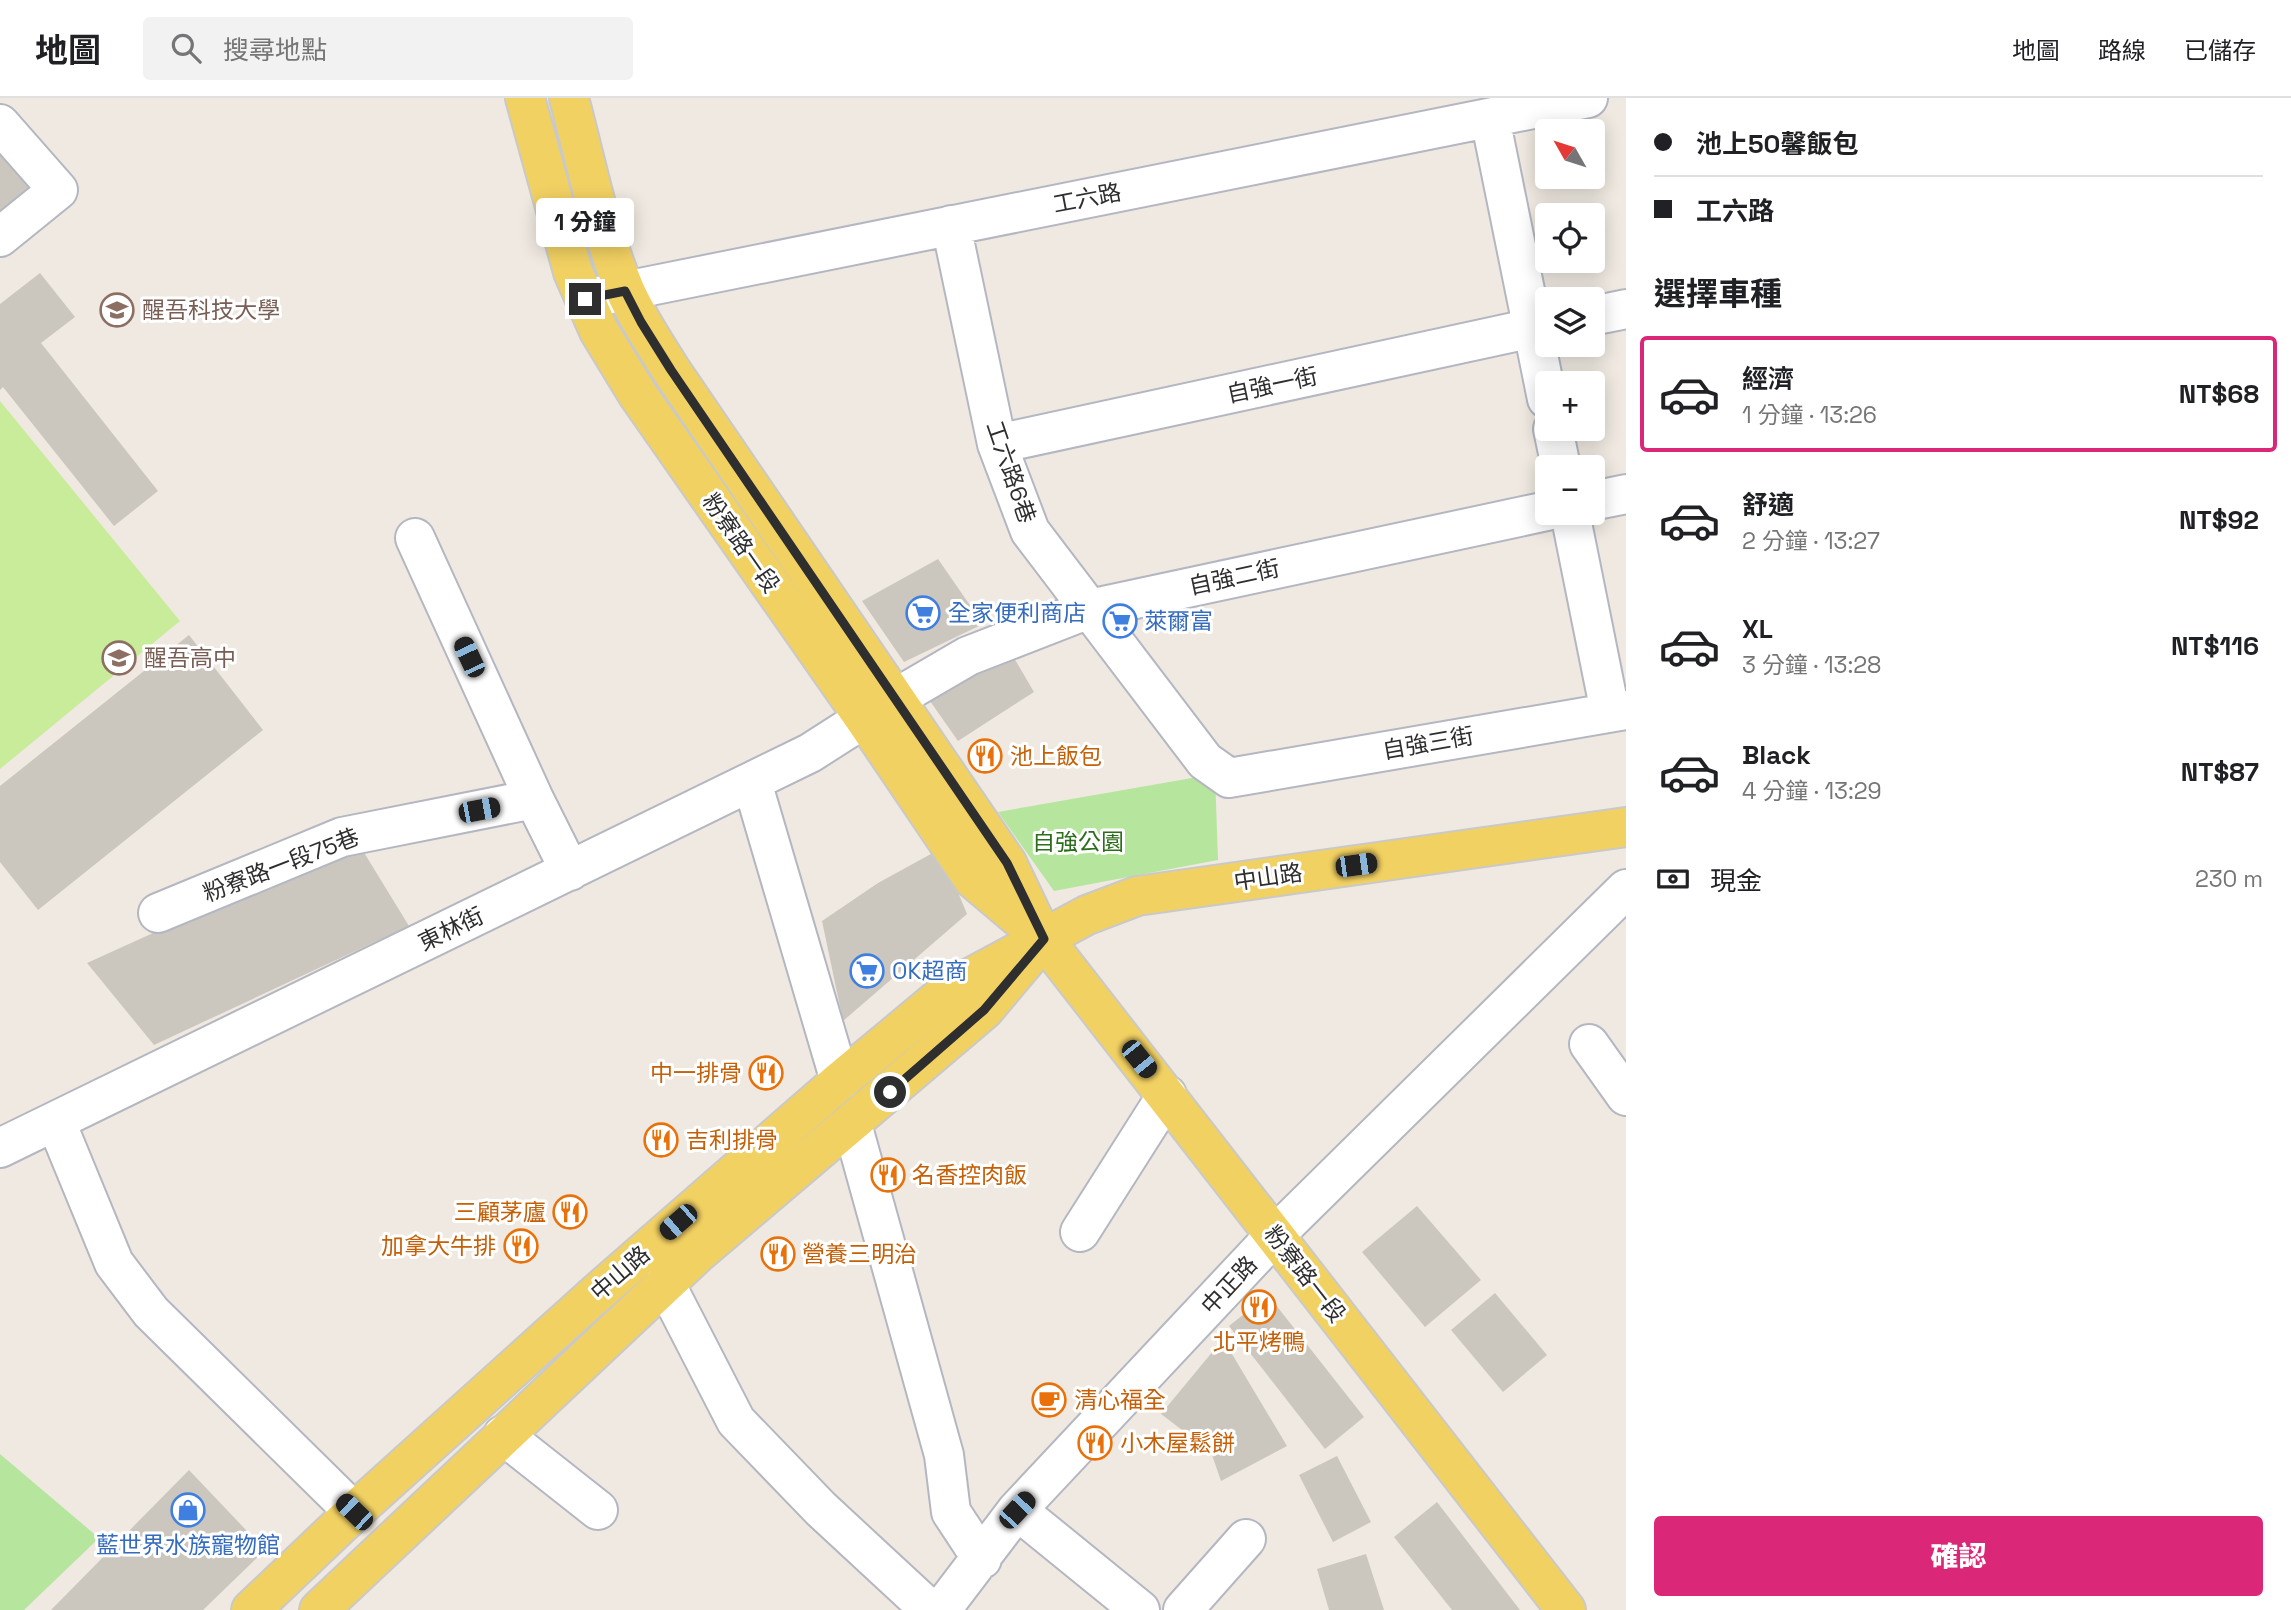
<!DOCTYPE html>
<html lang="zh-TW">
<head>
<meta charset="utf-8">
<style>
	:root { --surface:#fff; --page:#f2f2f2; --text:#202124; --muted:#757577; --line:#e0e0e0; --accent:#db2777 }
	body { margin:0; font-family:"Space Grotesk","Noto Sans TC",sans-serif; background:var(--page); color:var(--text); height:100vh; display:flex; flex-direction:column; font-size:26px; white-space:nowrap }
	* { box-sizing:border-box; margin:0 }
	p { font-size:23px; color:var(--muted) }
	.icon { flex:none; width:38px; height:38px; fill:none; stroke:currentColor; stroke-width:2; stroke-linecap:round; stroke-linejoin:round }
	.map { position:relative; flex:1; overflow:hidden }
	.drawer { display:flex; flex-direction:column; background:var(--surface); width:665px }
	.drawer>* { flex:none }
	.banner { display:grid; align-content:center; height:154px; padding:0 28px; background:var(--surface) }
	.needle { width:46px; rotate:309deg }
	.controls { position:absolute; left:1535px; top:21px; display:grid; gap:14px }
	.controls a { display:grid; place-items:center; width:70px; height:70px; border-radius:7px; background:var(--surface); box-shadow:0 4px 18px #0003; font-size:35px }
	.end { position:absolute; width:32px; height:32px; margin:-16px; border:9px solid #2e2e2e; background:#fff; box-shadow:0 0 0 4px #fff }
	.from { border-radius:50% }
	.bubble { position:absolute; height:49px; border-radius:7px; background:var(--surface); box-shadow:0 4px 18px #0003; font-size:23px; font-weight:800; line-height:49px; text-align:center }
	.car { position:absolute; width:21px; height:42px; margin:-21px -10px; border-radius:9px; box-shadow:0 0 5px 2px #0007; background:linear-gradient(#222 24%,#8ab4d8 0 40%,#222 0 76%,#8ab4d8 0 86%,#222 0) }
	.banner b { display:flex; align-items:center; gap:24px; height:66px; font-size:26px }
	.banner b+b { border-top:2px solid var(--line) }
	.banner i { width:18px; height:18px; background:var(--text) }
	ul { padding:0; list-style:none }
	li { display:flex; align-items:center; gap:21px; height:116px; margin:0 14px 10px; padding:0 14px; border:4px solid transparent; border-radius:7px }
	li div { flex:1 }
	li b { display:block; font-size:26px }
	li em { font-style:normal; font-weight:800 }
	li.selected { border-color:var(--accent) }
	li>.icon { width:63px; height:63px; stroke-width:1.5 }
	h2 { padding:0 28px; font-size:32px; line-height:84px }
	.pay { display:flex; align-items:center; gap:18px; height:77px; padding:0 28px; font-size:26px }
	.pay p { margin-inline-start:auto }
	.primary-button { display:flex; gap:14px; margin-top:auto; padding:14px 28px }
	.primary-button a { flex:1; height:80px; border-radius:7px; background:var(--accent); color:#fff; font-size:28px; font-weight:800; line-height:80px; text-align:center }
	header { display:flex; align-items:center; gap:42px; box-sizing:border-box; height:98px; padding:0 35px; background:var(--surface); border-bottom:2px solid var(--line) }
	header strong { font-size:33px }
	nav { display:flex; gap:38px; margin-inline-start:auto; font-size:24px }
	.search { width:490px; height:63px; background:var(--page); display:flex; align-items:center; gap:18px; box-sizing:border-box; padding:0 24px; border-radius:7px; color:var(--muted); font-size:26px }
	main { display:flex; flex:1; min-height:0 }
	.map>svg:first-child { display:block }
	.green { fill:#b6e59e }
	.pitch { fill:#c9ec9a }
	.building { fill:#cbc7bf }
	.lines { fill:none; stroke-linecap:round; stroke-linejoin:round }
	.minor-casing { stroke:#b4b7c1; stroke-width:42 }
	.major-casing { stroke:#c9c9c9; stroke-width:42 }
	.minor { stroke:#fff; stroke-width:38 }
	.major { stroke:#f2d163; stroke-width:38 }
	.route { stroke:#2e2e2e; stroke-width:9 }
	.labels { text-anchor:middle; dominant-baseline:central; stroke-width:6; stroke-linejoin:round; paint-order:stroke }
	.street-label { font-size:23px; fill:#2e2e2e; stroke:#fff }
	.education-label { font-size:23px; fill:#785e54; stroke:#fff; text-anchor:start }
	.shop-label { font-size:23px; fill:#366cbe; stroke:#fff; text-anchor:start }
	.food-label { font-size:23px; fill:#c56008; stroke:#fff; text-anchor:start }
	.park-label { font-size:23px; fill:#2c6e1b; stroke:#fff }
</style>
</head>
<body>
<header>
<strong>地圖</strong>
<div class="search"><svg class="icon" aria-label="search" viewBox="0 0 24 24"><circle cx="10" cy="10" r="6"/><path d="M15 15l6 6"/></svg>搜尋地點</div>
<nav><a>地圖</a><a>路線</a><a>已儲存</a></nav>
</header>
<main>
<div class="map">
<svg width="1626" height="1512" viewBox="0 0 1626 1512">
	<rect width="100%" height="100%" fill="#efe9e1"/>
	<path class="green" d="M1215,676l3,86 -164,31 -56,-79z
		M0,1356l99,84 -75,72h-24z"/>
	<path class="pitch" d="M0,303l180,220 -180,148z"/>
	<path class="building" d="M0,48l34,37 -34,30z
		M40,175l35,44 -34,26 117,148 -44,35 -111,-139 -3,3v-86z
		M938,461l45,65 -79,38 -42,-61z
		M189,537l74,95 -225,180 -38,-48v-76z
		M1010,553l24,41 -76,49 -28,-40z
		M360,748l49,80 -255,119 -67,-82 141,-64z
		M940,751l27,65 -124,107 -21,-100 56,-38z
		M1417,1108l64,74 -56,47 -63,-75z
		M1495,1195l52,62 -44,37 -52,-62z
		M1268,1197l96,122 -39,32 -96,-123z
		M1223,1241l64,107 -66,35 -10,-29 -50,-38z
		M1337,1358l34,66 -38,20 -34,-67z
		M189,1372l76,80 -62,60h-152z
		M1437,1404l83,108h-68l-58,-73z
		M1366,1456l18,56h-55l-12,-41z"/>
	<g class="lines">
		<defs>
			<path id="minor" d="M1490,20l57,281
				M0,26l58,66 -58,47
				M951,127l46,219 33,87 175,230 24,17 397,-68
				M595,199l993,-199
				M1592,218l34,-7
				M1553,331l8,38
				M997,346l550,-119
				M1592,403l34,-7
				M1570,415l40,199
				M415,440l119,261
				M752,684l88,299
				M158,815l184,-76 192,-38 36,72
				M1589,946l37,52
				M56,1024l58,141 37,49 203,200
				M852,1026l92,331 7,57 31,47
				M0,1050l810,-395 86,-55 72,-42 121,-47 458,-98
				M1080,1134l87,-137
				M665,1185l71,138 85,88 109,101
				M503,1337l95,75
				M1017,1412l123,100
				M941,1512l76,-100 258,-275 351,-346
				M1183,1512l63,-71"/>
			<path id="major" d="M525,0l48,174 26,59 39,64 226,323 109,161 71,60 522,671
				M569,0c17,64 30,131 56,192 12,28 30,54 46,80l336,493 31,65
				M251,1512l103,-98 243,-219 243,-212 113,-94 134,-72 50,-19 489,-69
				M319,1512l379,-357 286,-243 47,-56"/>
		</defs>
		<use href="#minor" class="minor-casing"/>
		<use href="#major" class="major-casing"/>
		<use href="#minor" class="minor"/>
		<use href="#major" class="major"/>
	</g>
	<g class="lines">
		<path class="route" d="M585,201l40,-8 16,31 30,48 336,493 37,76 -60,71 -94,82"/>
	</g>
	<defs>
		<symbol id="university-ring" viewBox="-11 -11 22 22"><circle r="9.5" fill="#fff" stroke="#8d6e63" stroke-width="1.5"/><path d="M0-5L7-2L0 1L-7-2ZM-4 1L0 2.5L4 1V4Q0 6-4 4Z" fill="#8d6e63"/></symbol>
		<symbol id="supermarket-ring" viewBox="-11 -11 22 22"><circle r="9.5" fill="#fff" stroke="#3f7fe0" stroke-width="1.5"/><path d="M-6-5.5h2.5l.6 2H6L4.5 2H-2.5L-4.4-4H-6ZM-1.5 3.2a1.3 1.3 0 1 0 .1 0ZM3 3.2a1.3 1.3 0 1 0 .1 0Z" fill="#3f7fe0"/></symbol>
		<symbol id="school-ring" viewBox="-11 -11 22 22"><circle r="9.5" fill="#fff" stroke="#8d6e63" stroke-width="1.5"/><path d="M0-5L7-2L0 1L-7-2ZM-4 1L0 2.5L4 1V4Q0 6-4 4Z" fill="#8d6e63"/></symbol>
		<symbol id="restaurant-ring" viewBox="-11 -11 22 22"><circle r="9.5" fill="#fff" stroke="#e8710a" stroke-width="1.5"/><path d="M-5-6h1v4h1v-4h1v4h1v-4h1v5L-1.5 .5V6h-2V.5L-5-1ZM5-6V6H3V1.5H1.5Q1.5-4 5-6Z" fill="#e8710a"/></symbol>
		<symbol id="cafe-ring" viewBox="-11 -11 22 22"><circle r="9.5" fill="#fff" stroke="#e8710a" stroke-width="1.5"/><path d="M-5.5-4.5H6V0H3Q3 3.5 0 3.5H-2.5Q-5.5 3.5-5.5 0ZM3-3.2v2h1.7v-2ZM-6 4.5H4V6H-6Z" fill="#e8710a"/></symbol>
		<symbol id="shop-ring" viewBox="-11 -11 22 22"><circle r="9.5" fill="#fff" stroke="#3f7fe0" stroke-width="1.5"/><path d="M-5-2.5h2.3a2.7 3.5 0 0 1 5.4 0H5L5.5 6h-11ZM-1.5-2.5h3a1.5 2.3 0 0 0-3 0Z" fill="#3f7fe0"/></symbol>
	</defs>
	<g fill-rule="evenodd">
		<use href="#university-ring" x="98" y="193" width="38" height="38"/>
		<use href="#supermarket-ring" x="904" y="496" width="38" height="38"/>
		<use href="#supermarket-ring" x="1101" y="504" width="38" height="38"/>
		<use href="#school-ring" x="100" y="541" width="38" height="38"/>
		<use href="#restaurant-ring" x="966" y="639" width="38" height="38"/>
		<use href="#supermarket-ring" x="848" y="854" width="38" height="38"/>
		<use href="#restaurant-ring" x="747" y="956" width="38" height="38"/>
		<use href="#restaurant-ring" x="642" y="1023" width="38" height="38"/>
		<use href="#restaurant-ring" x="869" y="1058" width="38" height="38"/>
		<use href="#restaurant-ring" x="551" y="1095" width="38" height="38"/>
		<use href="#restaurant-ring" x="502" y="1129" width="38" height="38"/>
		<use href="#restaurant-ring" x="759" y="1137" width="38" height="38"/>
		<use href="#restaurant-ring" x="1240" y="1190" width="38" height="38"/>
		<use href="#cafe-ring" x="1030" y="1283" width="38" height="38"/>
		<use href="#restaurant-ring" x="1076" y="1326" width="38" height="38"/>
		<use href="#shop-ring" x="169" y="1393" width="38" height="38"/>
	</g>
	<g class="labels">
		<g class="street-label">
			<text transform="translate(1087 100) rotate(-11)">工六路</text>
			<text transform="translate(1272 287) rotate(-12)">自強一街</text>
			<text transform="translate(1011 374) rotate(71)">工六路6巷</text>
			<text transform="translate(741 445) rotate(55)">粉寮路一段</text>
			<text transform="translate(1234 479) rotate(-12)">自強二街</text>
			<text transform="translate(1428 645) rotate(-10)">自強三街</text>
			<text transform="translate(281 767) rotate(-21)">粉寮路一段75巷</text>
			<text transform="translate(1268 779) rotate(-8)">中山路</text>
			<text transform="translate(451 831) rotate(-26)">東林街</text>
			<text transform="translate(620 1175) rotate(-41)">中山路</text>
			<text transform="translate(1305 1176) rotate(52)">粉寮路一段</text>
			<text transform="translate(1229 1187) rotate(-47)">中正路</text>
		</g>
		<g class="education-label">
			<text x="142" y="212">醒吾科技大學</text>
			<text x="144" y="560">醒吾高中</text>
		</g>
		<g class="shop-label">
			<text x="948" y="515">全家便利商店</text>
			<text x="1144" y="523">萊爾富</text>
			<text x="892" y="873">OK超商</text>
			<text x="188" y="1447" text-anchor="middle">藍世界水族寵物館</text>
		</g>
		<g class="food-label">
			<text x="1010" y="658">池上飯包</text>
			<text x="742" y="975" text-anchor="end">中一排骨</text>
			<text x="686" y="1042">吉利排骨</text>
			<text x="912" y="1077">名香控肉飯</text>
			<text x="546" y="1114" text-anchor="end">三顧茅廬</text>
			<text x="496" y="1148" text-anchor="end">加拿大牛排</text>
			<text x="802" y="1156">營養三明治</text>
			<text x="1259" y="1244" text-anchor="middle">北平烤鴨</text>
			<text x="1074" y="1302">清心福全</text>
			<text x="1120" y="1345">小木屋鬆餅</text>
		</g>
		<g class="park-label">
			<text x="1078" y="744">自強公園</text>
		</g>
	</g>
</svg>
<div class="controls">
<a><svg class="needle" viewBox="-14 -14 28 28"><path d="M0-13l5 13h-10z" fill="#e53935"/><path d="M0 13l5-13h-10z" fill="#757577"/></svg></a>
<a><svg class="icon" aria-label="locate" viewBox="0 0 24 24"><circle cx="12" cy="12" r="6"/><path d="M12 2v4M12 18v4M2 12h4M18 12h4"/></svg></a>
<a><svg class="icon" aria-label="layers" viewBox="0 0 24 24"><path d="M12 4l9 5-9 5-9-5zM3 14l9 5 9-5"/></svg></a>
<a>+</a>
<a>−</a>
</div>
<i class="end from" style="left:890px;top:994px"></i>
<i class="end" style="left:585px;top:201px"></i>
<div class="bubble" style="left:536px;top:100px;width:98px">1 分鐘</div>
<i class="car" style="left:469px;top:559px;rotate:335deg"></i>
<i class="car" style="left:479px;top:712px;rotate:79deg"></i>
<i class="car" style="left:1356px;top:767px;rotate:82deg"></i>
<i class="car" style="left:1139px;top:961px;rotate:141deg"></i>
<i class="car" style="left:678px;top:1124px;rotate:229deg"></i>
<i class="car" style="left:1017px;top:1412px;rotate:43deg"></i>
<i class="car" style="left:354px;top:1414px;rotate:314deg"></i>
</div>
<section class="drawer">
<div class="banner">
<b><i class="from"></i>池上50馨飯包</b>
<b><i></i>工六路</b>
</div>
<h2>選擇車種</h2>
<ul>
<li class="selected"><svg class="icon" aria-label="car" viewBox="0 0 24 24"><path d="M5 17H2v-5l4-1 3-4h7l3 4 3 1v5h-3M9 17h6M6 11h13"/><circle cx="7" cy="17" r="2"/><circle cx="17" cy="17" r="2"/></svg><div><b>經濟</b><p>1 分鐘 · 13:26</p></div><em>NT$68</em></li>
<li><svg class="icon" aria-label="car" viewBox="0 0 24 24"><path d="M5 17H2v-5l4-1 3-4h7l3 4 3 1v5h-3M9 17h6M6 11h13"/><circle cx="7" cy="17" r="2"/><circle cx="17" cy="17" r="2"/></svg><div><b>舒適</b><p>2 分鐘 · 13:27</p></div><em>NT$92</em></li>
<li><svg class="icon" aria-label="car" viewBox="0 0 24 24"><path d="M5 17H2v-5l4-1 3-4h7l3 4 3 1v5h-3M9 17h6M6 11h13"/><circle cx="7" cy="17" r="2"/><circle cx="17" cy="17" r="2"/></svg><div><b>XL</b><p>3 分鐘 · 13:28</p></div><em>NT$116</em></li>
<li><svg class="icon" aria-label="car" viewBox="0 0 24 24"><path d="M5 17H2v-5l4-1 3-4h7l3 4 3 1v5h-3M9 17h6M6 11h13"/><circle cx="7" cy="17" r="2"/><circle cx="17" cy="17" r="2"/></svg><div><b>Black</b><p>4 分鐘 · 13:29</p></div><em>NT$87</em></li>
</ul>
<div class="pay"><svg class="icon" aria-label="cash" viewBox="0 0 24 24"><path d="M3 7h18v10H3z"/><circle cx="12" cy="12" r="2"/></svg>現金<p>230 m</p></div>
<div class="primary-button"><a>確認</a></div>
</section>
</main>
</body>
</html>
